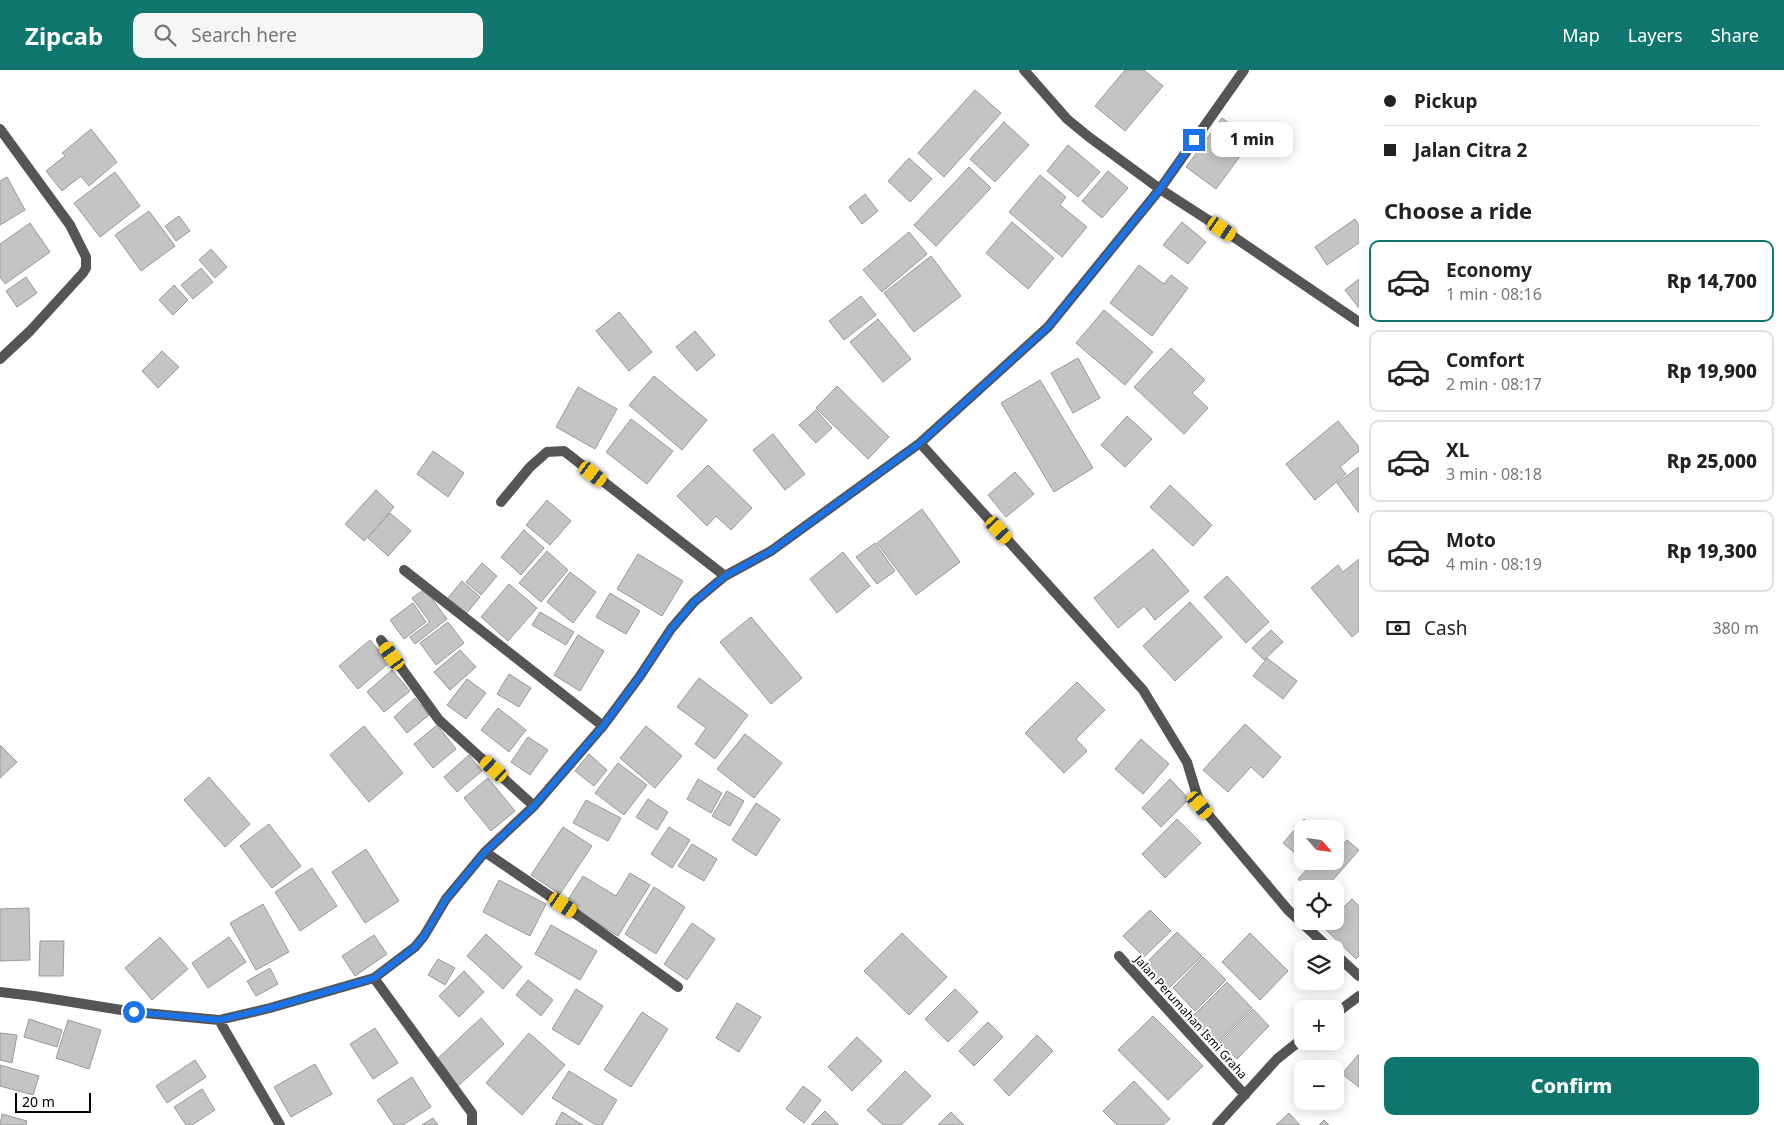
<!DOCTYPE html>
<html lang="en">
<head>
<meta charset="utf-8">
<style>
	:root { --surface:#fff; --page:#f6f6f6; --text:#222; --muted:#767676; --line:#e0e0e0; --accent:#0f766e }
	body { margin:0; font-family:"Noto Sans",sans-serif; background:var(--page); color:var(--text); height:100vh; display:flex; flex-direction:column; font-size:19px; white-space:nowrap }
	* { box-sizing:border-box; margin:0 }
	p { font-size:16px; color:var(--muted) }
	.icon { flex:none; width:28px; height:28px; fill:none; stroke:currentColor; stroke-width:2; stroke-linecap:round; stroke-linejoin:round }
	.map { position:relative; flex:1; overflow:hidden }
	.panel { display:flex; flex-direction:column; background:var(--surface); width:425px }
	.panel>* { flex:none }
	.guide { display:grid; align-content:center; height:110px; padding:0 25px; background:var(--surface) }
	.needle { width:32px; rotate:118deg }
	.buttons { position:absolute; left:1294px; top:750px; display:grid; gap:10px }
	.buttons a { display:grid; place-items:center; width:50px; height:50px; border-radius:10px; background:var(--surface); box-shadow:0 2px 12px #0003; font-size:25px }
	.scale { position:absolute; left:15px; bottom:12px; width:76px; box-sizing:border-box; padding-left:5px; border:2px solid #000; border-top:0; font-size:14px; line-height:18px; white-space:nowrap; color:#000; -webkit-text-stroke:4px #fff; paint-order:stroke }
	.end { position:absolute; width:22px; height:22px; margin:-11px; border:6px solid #1a73e8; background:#fff; box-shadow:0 0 0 2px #fff }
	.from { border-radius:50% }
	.bubble { position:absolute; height:35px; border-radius:10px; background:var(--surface); box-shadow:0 2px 12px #0003; font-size:16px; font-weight:800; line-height:35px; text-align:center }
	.car { position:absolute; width:15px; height:30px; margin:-15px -8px; border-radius:6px; box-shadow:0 0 4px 1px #0007; background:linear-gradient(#f5c518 24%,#345 0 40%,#f5c518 0 76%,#345 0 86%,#f5c518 0) }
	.guide b { display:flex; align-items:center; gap:18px; height:48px; font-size:19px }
	.guide b+b { border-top:1px solid var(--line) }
	.guide i { width:12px; height:12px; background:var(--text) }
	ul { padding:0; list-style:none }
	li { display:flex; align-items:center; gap:15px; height:82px; margin:0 10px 8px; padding:0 15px; border:2px solid var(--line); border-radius:10px }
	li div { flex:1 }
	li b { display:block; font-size:19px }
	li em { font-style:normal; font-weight:800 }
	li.current { border-color:var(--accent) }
	li>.icon { width:45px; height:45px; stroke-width:1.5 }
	h2 { padding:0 25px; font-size:22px; line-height:60px }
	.pay { display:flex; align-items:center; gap:12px; height:55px; padding:0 25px; font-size:19px }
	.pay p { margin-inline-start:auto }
	.primary-button { display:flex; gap:10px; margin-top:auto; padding:10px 25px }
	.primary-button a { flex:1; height:58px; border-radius:10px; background:var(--accent); color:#fff; font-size:20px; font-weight:800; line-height:58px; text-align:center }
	header { display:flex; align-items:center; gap:30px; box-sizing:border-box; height:70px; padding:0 25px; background:var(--accent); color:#fff }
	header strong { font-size:24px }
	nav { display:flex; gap:28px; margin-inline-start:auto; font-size:18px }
	.search { width:350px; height:45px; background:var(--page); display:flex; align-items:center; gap:12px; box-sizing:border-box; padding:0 18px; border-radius:10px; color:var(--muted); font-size:19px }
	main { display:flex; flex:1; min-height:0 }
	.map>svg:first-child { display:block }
	.building { fill:#c4c4c4; stroke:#999 }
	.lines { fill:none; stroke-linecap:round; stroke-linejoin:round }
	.street { stroke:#555; stroke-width:10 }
	.route { stroke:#1a73e8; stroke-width:6 }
	.labels { text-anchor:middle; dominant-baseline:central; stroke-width:4; stroke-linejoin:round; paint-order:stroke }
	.street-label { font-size:12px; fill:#000; stroke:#fff }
</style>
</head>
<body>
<header>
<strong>Zipcab</strong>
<div class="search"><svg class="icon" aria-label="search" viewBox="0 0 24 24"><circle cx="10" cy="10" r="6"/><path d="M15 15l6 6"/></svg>Search here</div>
<nav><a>Map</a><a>Layers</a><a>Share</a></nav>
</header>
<main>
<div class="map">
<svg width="1359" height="1055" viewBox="0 0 1359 1055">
	<rect width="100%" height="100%" fill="#fff"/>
	<path class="building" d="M1125,0h19l19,16 -38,45 -30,-25z
		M975,20l26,23 -57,64 -26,-24z
		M1222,48l30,22 -36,49 -30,-22z
		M1004,52l25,23 -34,37 -25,-23z
		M91,59l26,33 -28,24 -8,-10 -19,15 -16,-20 19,-15 -3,-3z
		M1068,75l32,27 -22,25 -31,-26z
		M909,88l23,21 -22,23 -22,-21z
		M969,97l22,21 -55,58 -22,-21z
		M1108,101l20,17 -26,30 -20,-17z
		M115,102l25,34 -40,31 -26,-34z
		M1040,105l26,22 -6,8 27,22 -25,30 -53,-45z
		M7,107l18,33 -25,15v-44z
		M865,124l13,17 -16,13 -13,-17z
		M149,141l26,35 -34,25 -26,-36z
		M179,146l11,15 -14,10 -11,-15z
		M1355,149l4,6v18l-32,22 -12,-18z
		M1012,152l42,36 -26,31 -42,-36z
		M1182,152l24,20 -18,22 -25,-19z
		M30,153l20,29 -45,32 -5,-7v-33z
		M909,162l18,22 -45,38 -19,-22z
		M211,179l16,18 -12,11 -16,-18z
		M931,186l30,40 -47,36 -30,-39z
		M1139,195l25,19 7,-9 17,13 -36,48 -42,-33z
		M201,198l12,14 -20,17 -12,-14z
		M26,207l11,16 -20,14 -11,-16z
		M1359,209v29l-14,-18z
		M174,215l14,15 -15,15 -14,-15z
		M861,226l15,19 -32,25 -15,-19z
		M1104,240l49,42 -28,33 -49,-42z
		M619,242l33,40 -23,19 -33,-40z
		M878,249l33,40 -28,23 -33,-40z
		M695,261l20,24 -18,16 -21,-24z
		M1171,278l34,32 -13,13 16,15 -24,26 -50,-47z
		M162,281l17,16 -21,21 -16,-17z
		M1078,288l22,40 -27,15 -22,-40z
		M654,306l53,44 -25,30 -53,-45z
		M1040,310l53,88 -39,24 -53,-89z
		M837,316l52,51 -21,22 -52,-51z
		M578,317l39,22 -22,40 -39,-22z
		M816,340l16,18 -16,15 -17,-18z
		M1127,346l25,23 -27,28 -24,-22z
		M631,349l42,32 -26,33 -41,-32z
		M1338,351l21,26v4l-19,16 6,7 -31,26 -29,-36z
		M773,364l32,40 -20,16 -32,-40z
		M433,381l31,22 -16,24 -31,-23z
		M708,395l44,43 -21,22 -15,-14 -9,10 -30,-30z
		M1359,397v46l-22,-30z
		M1015,402l19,22 -28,23 -18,-22z
		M1170,415l42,40 -19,21 -43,-39z
		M376,420l18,17 -30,34 -19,-17z
		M547,430l24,21 -21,24 -24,-20z
		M922,439l38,53 -44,33 -39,-52z
		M390,443l21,18 -23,25 -20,-18z
		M524,460l20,18 -23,27 -20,-18z
		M875,473l20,28 -18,13 -21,-27z
		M1153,479l36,42 -34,29 -11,-14 -26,22 -24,-30z
		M547,481l21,19 -27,32 -22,-19z
		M843,482l27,34 -33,27 -27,-34z
		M638,484l45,27 -21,35 -45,-27z
		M1359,489v72l-7,6 -41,-49 27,-23 5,7z
		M482,493l15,13 -16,19 -15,-13z
		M570,502l26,20 -23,31 -26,-21z
		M1227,506l42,46 -23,21 -42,-46z
		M462,511l18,16 -15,18 -18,-16z
		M509,514l28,24 -29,33 -27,-24z
		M425,519l22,30 -32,25 -5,-7 20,-15 -18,-24z
		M610,523l30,18 -14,23 -30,-17z
		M1190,532l32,35 -47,44 -32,-35z
		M413,533l13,19 -22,17 -14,-19z
		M540,542l34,20 -8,13 -34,-20z
		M751,547l51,61 -31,26 -51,-62z
		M448,552l16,21 -28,22 -16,-22z
		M1271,560l12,12 -19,18 -12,-12z
		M578,565l26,16 -24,40 -26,-16z
		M370,570l19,23 -31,26 -19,-23z
		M460,580l16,17 -26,23 -16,-18z
		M1267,588l30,23 -14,18 -30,-23z
		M392,600l18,21 -26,21 -17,-20z
		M509,604l22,14 -12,19 -22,-13z
		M699,608l49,37 -33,44 -20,-15 11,-16 -29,-21z
		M467,609l19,14 -20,26 -19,-14z
		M1077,612l28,28 -29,29 11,12 -23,22 -39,-40z
		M415,628l14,17 -22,18 -13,-16z
		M498,638l28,22 -17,22 -28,-22z
		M1245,654l36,33 -18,21 -12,-11 -23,25 -25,-22z
		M437,655l19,24 -23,19 -19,-24z
		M364,656l39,47 -34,29 -39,-47z
		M646,656l36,30 -27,32 -35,-30z
		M745,664l37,29 -28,35 -37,-29z
		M528,667l20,13 -18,25 -19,-13z
		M1141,669l28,25 -26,30 -28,-25z
		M0,675l17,17 -17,16z
		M589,684l18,16 -13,16 -19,-15z
		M469,685l13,16 -25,21 -13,-15z
		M618,693l29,22 -23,30 -29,-22z
		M209,707l41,47 -25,23 -41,-47z
		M488,708l27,33 -24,20 -27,-33z
		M698,709l24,14 -11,20 -24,-14z
		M1170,709l19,20 -28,28 -19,-19z
		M727,721l17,10 -14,25 -18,-10z
		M648,729l20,13 -11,18 -21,-13z
		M586,730l35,18 -13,23 -35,-18z
		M756,733l24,16 -24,37 -24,-16z
		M1177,749l24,24 -36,35 -23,-24z
		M1304,749l11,10h-13v30l-19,-16z
		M269,754l32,42 -29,22 -32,-42z
		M563,757l29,19 -32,48 -29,-19z
		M669,757l21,13 -18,28 -21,-14z
		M1347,770l12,10 -34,39h-16l-11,-10 12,-13 -5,-5h30v-14l3,3z
		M692,774l25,15 -13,22 -26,-15z
		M366,779l33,52 -34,22 -33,-51z
		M312,798l25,38 -37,25 -25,-39z
		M630,803l20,12 -32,51 -52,-33 17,-27 33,20z
		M499,810l47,24 -16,32 -47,-24z
		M654,817l31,20 -29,47 -31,-20z
		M1352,829l7,7v50l-3,3 -33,-32 7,-6h5v-5z
		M263,834l26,48 -33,18 -26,-47z
		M29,838l1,52 -30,1v-52z
		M1150,840l21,21 -27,26 -21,-21z
		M692,853l23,16 -28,41 -23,-16z
		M551,855l46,26 -17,29 -45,-26z
		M1177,862l25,24 -35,34 -24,-24z
		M902,863l45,44 -38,38 -45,-44z
		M1250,863l38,38 -28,29 -38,-38z
		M486,864l36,33 -19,22 -36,-33z
		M374,865l13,19 -32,22 -13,-20z
		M160,867l28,32 -36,31 -27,-32z
		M229,867l17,25 -38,26 -16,-25z
		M40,871h24l-1,35h-24z
		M1203,887l23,23 -31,31 -22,-23z
		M438,889l17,9 -10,17 -17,-10z
		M270,898l8,16 -22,12 -9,-15z
		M464,901l20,21 -25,25 -20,-21z
		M528,910l25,20 -12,16 -25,-21z
		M1227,912l25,26 -35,35 -26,-25z
		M576,919l27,17 -24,39 -27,-16z
		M955,919l23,23 -30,30 -23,-23z
		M737,933l24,14 -22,35 -23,-14z
		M1253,939l16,17 -32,33 -17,-17z
		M642,942l26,17 -37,58 -27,-17z
		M1153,946l50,50 -35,34 -50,-50z
		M481,948l23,26 -46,42 -23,-25z
		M29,949l33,11 -5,17 -33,-10z
		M68,950l33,10 -12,39 -33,-11z
		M988,952l15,15 -29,29 -15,-15z
		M375,958l23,35 -25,16 -23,-35z
		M0,963l17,2 -5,28 -12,-3z
		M529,963l36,32 -43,50 -36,-32z
		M1037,965l16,16 -44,45 -15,-16z
		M857,967l25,24 -30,30 -24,-24z
		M1358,985h1v32l-17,-13z
		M195,990l11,17 -39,26 -11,-17z
		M315,994l17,30 -41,23 -17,-30z
		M0,995l39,11 -6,19 -33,-9z
		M569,1001l48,29 -15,25h-6l-44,-27z
		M905,1001l26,25 -30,29h-18l-16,-15z
		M412,1007l19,30 -28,18h-9l-17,-25z
		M1134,1011l36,38 -7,6h-46l-14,-14z
		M803,1016l18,14 -17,23 -18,-14z
		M202,1019l13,21 -23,15h-6l-12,-18z
		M825,1041l14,14h-28z
		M562,1042l21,13h-28z
		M951,1042l13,13h-26z
		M1289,1043l11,12h-24z
		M2,1044l25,7 -1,4h-26z
		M433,1048l5,7h-16z
		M1324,1050l5,5h-10z"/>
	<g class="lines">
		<path class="street" d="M1024,0l43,49 22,18 71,52 62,40 137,93
			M0,59l70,96 16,32v11l-3,5 -53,58 -30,28
			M920,373l223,247 44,72 13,43 88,105 42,39
			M501,432l29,-35 17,-15 17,-1 161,125
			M404,500l199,156
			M381,570l58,80 95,86
			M485,782l94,64 99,71
			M1335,884l24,22
			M1119,886l126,139
			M374,908l98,135v12
			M0,922l34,4 100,16 85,8 51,-12 104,-30 41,-31 9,-11 22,-37 39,-47 49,-46 69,-80 37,-50 31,-47 23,-27 31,-26 46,-25 149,-108 128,-116 112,-138 84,-119
			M1335,944l24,-18
			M219,950l61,105
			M1217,1055l60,-66 25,-20"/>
	</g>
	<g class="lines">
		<path class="route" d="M134,942l85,8 51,-12 104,-30 41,-31 9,-11 22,-37 39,-47 49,-46 69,-80 37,-50 31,-47 23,-27 31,-26 46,-25 149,-108 128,-116 112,-138 34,-49"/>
	</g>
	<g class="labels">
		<g class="street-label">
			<text transform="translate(1191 947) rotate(48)">Jalan Perumahan Ismi Graha</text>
		</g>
	</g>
</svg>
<div class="buttons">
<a><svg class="needle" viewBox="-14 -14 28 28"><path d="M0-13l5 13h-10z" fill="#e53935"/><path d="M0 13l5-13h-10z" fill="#767676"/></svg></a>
<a><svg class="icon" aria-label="locate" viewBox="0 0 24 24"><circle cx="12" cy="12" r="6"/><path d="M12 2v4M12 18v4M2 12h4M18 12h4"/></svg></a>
<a><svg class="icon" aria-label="layers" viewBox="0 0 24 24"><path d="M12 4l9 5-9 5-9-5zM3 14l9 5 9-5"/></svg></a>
<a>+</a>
<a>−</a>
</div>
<div class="scale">20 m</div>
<i class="end from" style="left:134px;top:942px"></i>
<i class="end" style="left:1194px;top:70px"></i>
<div class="bubble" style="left:1211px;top:52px;width:82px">1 min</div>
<i class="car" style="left:1222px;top:159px;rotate:124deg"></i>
<i class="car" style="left:593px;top:404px;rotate:128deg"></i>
<i class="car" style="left:999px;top:460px;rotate:138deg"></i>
<i class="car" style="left:392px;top:586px;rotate:324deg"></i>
<i class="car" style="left:494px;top:699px;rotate:312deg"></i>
<i class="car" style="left:1200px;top:735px;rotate:140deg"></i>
<i class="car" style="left:563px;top:835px;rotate:124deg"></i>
</div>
<section class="panel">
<div class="guide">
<b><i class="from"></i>Pickup</b>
<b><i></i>Jalan Citra 2</b>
</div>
<h2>Choose a ride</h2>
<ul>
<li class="current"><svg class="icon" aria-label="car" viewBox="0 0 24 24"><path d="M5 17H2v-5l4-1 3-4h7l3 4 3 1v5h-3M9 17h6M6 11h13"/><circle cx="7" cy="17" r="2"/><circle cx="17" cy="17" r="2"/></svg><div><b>Economy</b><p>1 min · 08:16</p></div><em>Rp 14,700</em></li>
<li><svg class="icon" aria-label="car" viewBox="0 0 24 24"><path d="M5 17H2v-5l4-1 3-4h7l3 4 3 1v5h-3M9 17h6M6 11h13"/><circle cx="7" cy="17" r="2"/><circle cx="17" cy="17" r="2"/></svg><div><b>Comfort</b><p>2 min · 08:17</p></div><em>Rp 19,900</em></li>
<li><svg class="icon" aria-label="car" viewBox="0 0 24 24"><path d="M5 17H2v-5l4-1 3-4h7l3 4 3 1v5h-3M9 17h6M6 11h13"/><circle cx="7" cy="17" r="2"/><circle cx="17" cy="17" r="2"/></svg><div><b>XL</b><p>3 min · 08:18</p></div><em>Rp 25,000</em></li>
<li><svg class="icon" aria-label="car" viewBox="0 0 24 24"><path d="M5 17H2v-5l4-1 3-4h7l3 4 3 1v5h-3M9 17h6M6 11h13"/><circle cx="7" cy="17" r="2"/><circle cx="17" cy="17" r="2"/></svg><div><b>Moto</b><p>4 min · 08:19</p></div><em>Rp 19,300</em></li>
</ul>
<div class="pay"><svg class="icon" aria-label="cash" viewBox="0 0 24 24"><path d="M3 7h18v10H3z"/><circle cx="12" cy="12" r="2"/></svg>Cash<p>380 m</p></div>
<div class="primary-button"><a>Confirm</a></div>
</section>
</main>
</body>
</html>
